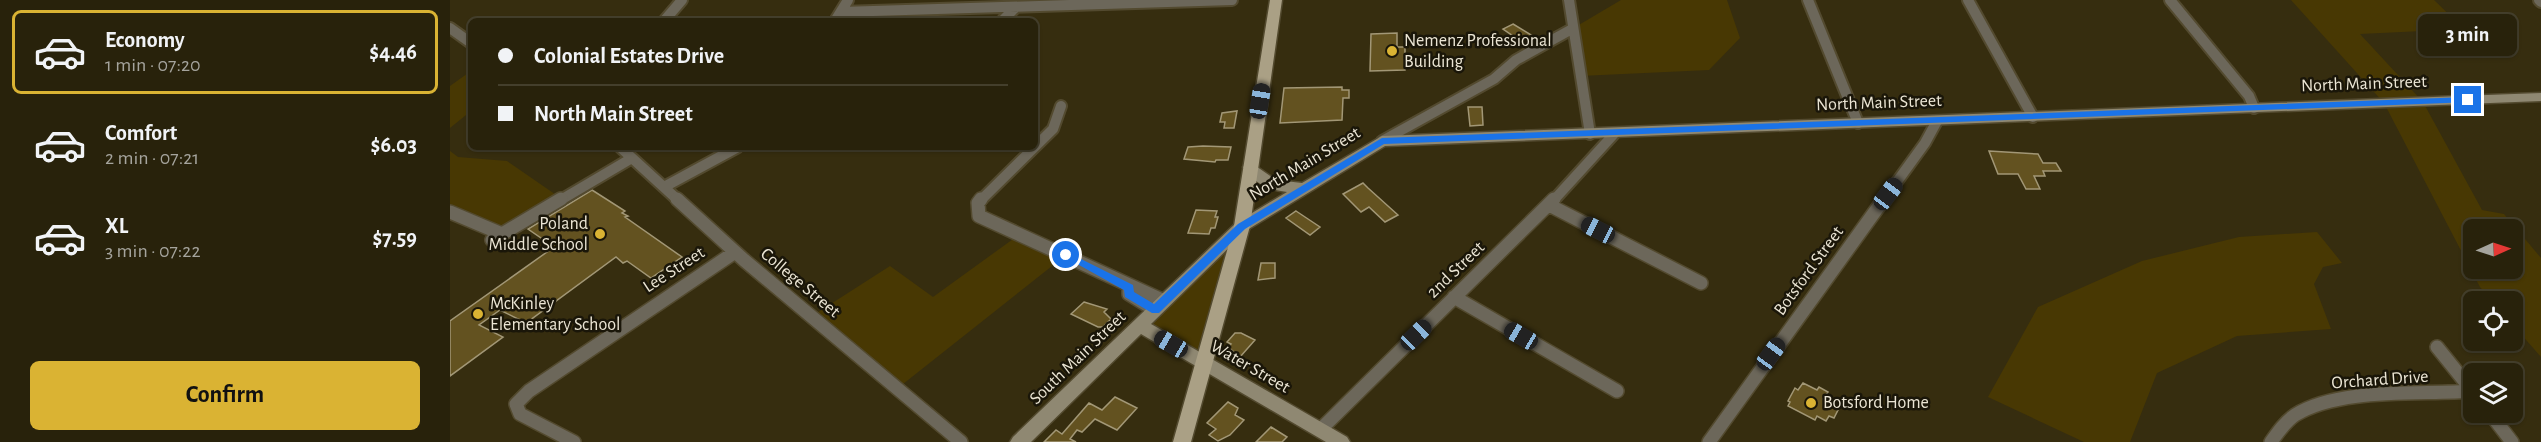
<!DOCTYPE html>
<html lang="en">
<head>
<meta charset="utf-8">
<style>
	:root { --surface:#28220b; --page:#302a14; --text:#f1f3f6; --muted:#a5a49d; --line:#443f2c; --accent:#dab333 }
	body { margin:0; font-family:"Alegreya Sans",sans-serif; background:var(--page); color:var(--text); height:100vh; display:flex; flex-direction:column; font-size:22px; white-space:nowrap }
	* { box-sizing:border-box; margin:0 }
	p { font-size:20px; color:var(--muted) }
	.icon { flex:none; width:33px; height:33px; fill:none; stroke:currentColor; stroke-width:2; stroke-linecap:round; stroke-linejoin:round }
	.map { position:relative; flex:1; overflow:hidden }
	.sheet { display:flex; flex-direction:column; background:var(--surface); width:450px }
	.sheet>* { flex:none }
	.guide { position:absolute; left:18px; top:18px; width:570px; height:132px; border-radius:9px; box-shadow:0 2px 4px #0004,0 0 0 2px var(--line); display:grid; align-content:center; height:132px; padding:0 30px; background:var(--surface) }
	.needle { width:39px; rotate:87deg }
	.fabs { position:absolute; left:2013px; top:219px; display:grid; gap:12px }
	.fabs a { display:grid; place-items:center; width:60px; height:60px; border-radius:9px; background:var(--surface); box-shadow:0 2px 4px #0004,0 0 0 2px var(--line); font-size:30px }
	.end { position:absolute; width:27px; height:27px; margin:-14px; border:8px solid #1a73e8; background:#fff; box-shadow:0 0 0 3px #fff }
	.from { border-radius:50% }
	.bubble { position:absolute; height:42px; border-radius:9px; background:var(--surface); box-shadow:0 2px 4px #0004,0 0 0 2px var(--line); font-size:20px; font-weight:700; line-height:42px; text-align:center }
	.car { position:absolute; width:18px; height:36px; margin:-18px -9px; border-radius:8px; box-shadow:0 0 4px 2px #0007; background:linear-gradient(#222 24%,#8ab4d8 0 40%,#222 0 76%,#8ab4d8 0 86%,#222 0) }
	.guide b { display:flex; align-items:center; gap:21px; height:57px; font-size:22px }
	.guide b+b { border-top:2px solid var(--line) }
	.guide i { width:15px; height:15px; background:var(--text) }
	ul { padding:10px 0 0; list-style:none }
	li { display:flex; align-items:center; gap:18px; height:84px; margin:0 12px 9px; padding:0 18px; border:3px solid transparent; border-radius:9px }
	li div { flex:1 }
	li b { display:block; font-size:22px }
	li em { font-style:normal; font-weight:700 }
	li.selected { border-color:var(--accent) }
	li>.icon { width:54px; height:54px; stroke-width:1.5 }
	.action { display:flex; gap:12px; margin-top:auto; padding:12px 30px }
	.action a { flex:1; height:69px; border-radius:9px; background:var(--accent); color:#111; font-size:24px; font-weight:700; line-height:69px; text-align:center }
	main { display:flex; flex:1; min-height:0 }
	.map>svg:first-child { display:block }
	.green { fill:#483803; fill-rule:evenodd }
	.building { fill:#635220; stroke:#a29776; stroke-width:1.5 }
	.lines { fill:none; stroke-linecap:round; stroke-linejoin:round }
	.minor-far1-casing { stroke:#534a2f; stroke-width:14 }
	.minor-casing { stroke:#534a2f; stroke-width:16 }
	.secondary-casing { stroke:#534a2f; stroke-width:3 }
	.primary-casing { stroke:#534a2f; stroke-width:3 }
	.minor-far1 { stroke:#6c675a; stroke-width:10 }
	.minor { stroke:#6c675a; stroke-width:13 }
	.secondary { fill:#8f8872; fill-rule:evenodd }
	.primary { fill:#aaa085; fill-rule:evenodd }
	.route { fill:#1a73e8 }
	.poi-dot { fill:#dab333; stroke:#1a1609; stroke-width:2 }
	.labels { text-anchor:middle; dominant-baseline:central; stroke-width:5; stroke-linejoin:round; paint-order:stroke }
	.poi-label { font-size:18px; fill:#ebe5d4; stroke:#1a1609; text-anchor:start }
	.street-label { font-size:18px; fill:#ebe5d4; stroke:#1a1609 }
</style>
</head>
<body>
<main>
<section class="sheet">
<ul>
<li class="selected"><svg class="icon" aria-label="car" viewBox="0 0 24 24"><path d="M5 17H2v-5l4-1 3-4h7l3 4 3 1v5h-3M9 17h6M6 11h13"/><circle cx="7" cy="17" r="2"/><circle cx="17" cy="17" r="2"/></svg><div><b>Economy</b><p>1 min · 07:20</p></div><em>$4.46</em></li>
<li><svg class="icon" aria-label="car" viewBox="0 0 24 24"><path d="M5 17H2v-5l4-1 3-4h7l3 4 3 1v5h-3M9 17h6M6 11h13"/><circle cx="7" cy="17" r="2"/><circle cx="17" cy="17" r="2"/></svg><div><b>Comfort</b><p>2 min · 07:21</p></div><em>$6.03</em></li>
<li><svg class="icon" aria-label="car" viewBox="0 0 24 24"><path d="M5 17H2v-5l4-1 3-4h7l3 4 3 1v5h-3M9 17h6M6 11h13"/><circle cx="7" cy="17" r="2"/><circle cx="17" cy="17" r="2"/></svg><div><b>XL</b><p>3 min · 07:22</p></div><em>$7.59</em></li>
</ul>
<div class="action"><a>Confirm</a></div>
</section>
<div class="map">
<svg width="2091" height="442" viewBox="0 0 2091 442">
	<rect width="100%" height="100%" fill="#362d0f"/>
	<path class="green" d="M1171,0h106l13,38 -31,32 -129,6 -8,-47z
		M1841,0h143l30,29 -104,5 63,68 59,108 22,4 37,44v99l-28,-32 -1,-23 -20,-1 -12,-14 -96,-184zM2024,230h38v38h-38z
		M21,71v40l-21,17v-42z
		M0,151l8,6 49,4 55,38 -60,35 -52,-22z
		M792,226l-38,136 -65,-37z
		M1867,232l25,31 -19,4 -9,17 17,45 -94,7 -80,37 -27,69h-46l-96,-45 50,-90 104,-46 97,-24z
		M570,234l46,21 -168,133 -86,-72 78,-50 43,31z"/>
	<path class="building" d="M1063,24l23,14 -11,6 -22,-15z
		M947,33v14h8v23l-35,1 1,-37z
		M892,87v3h7v8h-6l-1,22 -62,3 4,-35z
		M1018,107h14l1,18 -13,1z
		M787,111l-3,17h-10l1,-6h-5l2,-9z
		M738,147l15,-1 28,1 -3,13h-12l-1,2 -31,-3z
		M1539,151l49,3 5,9h13l5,8h-18l2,5h-11l6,13h-14l-8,-15h-20z
		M913,183l5,5 30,27 -13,7 -16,-15 -8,5 -18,-18z
		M142,190l33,21 -3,2 6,3 -3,1 57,40 -31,21 -24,-17 -4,2 -7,-6 -90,66 -26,-13 -21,15 24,12 -53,39v-55l104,-74 -26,-18z
		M746,210l21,1 -2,6h3l-3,11h-4l-2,6 -21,-1z
		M846,211l24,16 -10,8 -24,-17z
		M811,263h14v15l-17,2z
		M634,302l23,7 -3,3 7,7 -8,8h-5l-27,-13z
		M785,333h6l14,7 -15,17 -12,-10 3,-3 -4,-2z
		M1353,383l14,7 2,-3 9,5 -5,7 11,5 -2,3 6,3 -4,8 -5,-2 -3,5 -9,-5 -2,4 -27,-14 2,-4 -2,-1 7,-13 3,2z
		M665,397l22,11 -20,22 -22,-11 -13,13 -5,-2 -7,9 6,3h-32l12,-12 6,4 27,-31 13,7z
		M778,402l10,6 -3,7 9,5 -14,15 -12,6 -9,-6 7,-6 -9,-6z
		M821,427l16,10 -5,5h-26z"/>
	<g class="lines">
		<defs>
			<path id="minor-far1" d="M1119,0l21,134
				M1358,0l50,123
				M1518,0l65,117
				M1720,0l79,96 5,12
				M2089,0l2,2
				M391,12l391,-12
				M214,21l18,-21
				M385,21l13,-21
				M552,21l14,-14
				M0,28l21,15
				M932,141l112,-62 22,-19 56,-31
				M170,147l59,54
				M214,187l74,-40
				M109,201l73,-43
				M530,201l73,-72 8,-23
				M1103,201l61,-67
				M1433,201l42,-58 12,-22"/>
			<path id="minor" d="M227,199l67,61 217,182
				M531,199l-3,4 1,13 185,85
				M1099,205l152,78
				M0,212l52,22
				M42,240l69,-41
				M679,288v6l26,16
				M1004,297l163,94
				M1987,347l37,46
				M2039,412l23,30
				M870,430l234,-231
				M124,442l-54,-28 -4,-10 13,-13 206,-139
				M1259,442l175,-243
				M1821,442c7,-10 14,-20 24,-27 45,-28 125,-20 177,-24"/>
			<path id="secondary" d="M2091,93v8l-1156,45 -138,84 -96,94 196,113 3,5h-24l-185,-108 -110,108h-21l3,-5 224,-215 50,-30c-19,-2 -33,-9 -44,-25l7,-5 26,18 26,3 80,-47z"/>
			<path id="primary" d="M820,0h12l-32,226 -59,216h-18l61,-216z"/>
		</defs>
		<use href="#minor-far1" class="minor-far1-casing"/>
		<use href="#minor" class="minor-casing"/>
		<use href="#secondary" class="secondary-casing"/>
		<use href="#primary" class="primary-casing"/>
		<use href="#minor-far1" class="minor-far1"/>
		<use href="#minor" class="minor"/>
		<use href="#secondary" class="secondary"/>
		<use href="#primary" class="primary"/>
	</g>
	<path class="route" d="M2018,97l5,3 -2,2 -1087,42 -139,85 -86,84h-7l-27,-16 -1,-7 -63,-35 8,-2 64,32 1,7 20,12 84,-80 144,-86z"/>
	<g class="poi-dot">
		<circle cx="942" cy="51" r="6"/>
		<circle cx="150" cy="234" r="6"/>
		<circle cx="28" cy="314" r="6"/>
		<circle cx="1361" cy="403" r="6"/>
	</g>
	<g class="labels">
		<g class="poi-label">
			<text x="954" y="41">Nemenz Professional<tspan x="954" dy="21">Building</tspan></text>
			<text x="138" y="224" text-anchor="end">Poland<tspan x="138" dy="21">Middle School</tspan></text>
			<text x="40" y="304">McKinley<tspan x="40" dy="21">Elementary School</tspan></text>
			<text x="1373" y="403">Botsford Home</text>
		</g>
		<g class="street-label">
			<text transform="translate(1914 84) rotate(-2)">North Main Street</text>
			<text transform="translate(1429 103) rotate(-2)">North Main Street</text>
			<text transform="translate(855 164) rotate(-31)">North Main Street</text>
			<text transform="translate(224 270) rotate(-33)">Lee Street</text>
			<text transform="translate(1006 270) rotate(-44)">2nd Street</text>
			<text transform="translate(1359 271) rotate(-54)">Botsford Street</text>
			<text transform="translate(350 283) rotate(40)">College Street</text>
			<text transform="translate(628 358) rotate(-44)">South Main Street</text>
			<text transform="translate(800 367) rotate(30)">Water Street</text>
			<text transform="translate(1930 380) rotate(-4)">Orchard Drive</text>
		</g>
	</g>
</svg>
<div class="fabs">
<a><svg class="needle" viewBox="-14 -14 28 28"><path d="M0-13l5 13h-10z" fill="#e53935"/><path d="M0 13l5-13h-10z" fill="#a5a49d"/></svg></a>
<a><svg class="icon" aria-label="locate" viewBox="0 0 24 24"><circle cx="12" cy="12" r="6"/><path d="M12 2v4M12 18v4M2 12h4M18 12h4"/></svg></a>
<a><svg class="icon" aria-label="layers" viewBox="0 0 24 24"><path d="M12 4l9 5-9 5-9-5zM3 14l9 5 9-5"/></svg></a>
</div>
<i class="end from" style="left:616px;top:255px"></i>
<i class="end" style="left:2018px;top:100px"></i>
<div class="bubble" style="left:1968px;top:14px;width:99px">3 min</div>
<i class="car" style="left:810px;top:101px;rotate:9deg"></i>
<i class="car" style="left:1438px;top:194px;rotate:37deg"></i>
<i class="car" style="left:1148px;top:230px;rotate:297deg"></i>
<i class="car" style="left:966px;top:335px;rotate:46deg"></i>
<i class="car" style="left:1071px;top:336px;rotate:300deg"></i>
<i class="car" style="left:721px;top:344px;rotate:300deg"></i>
<i class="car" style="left:1321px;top:354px;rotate:36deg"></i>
<div class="guide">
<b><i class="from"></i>Colonial Estates Drive</b>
<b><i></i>North Main Street</b>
</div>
</div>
</main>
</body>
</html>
